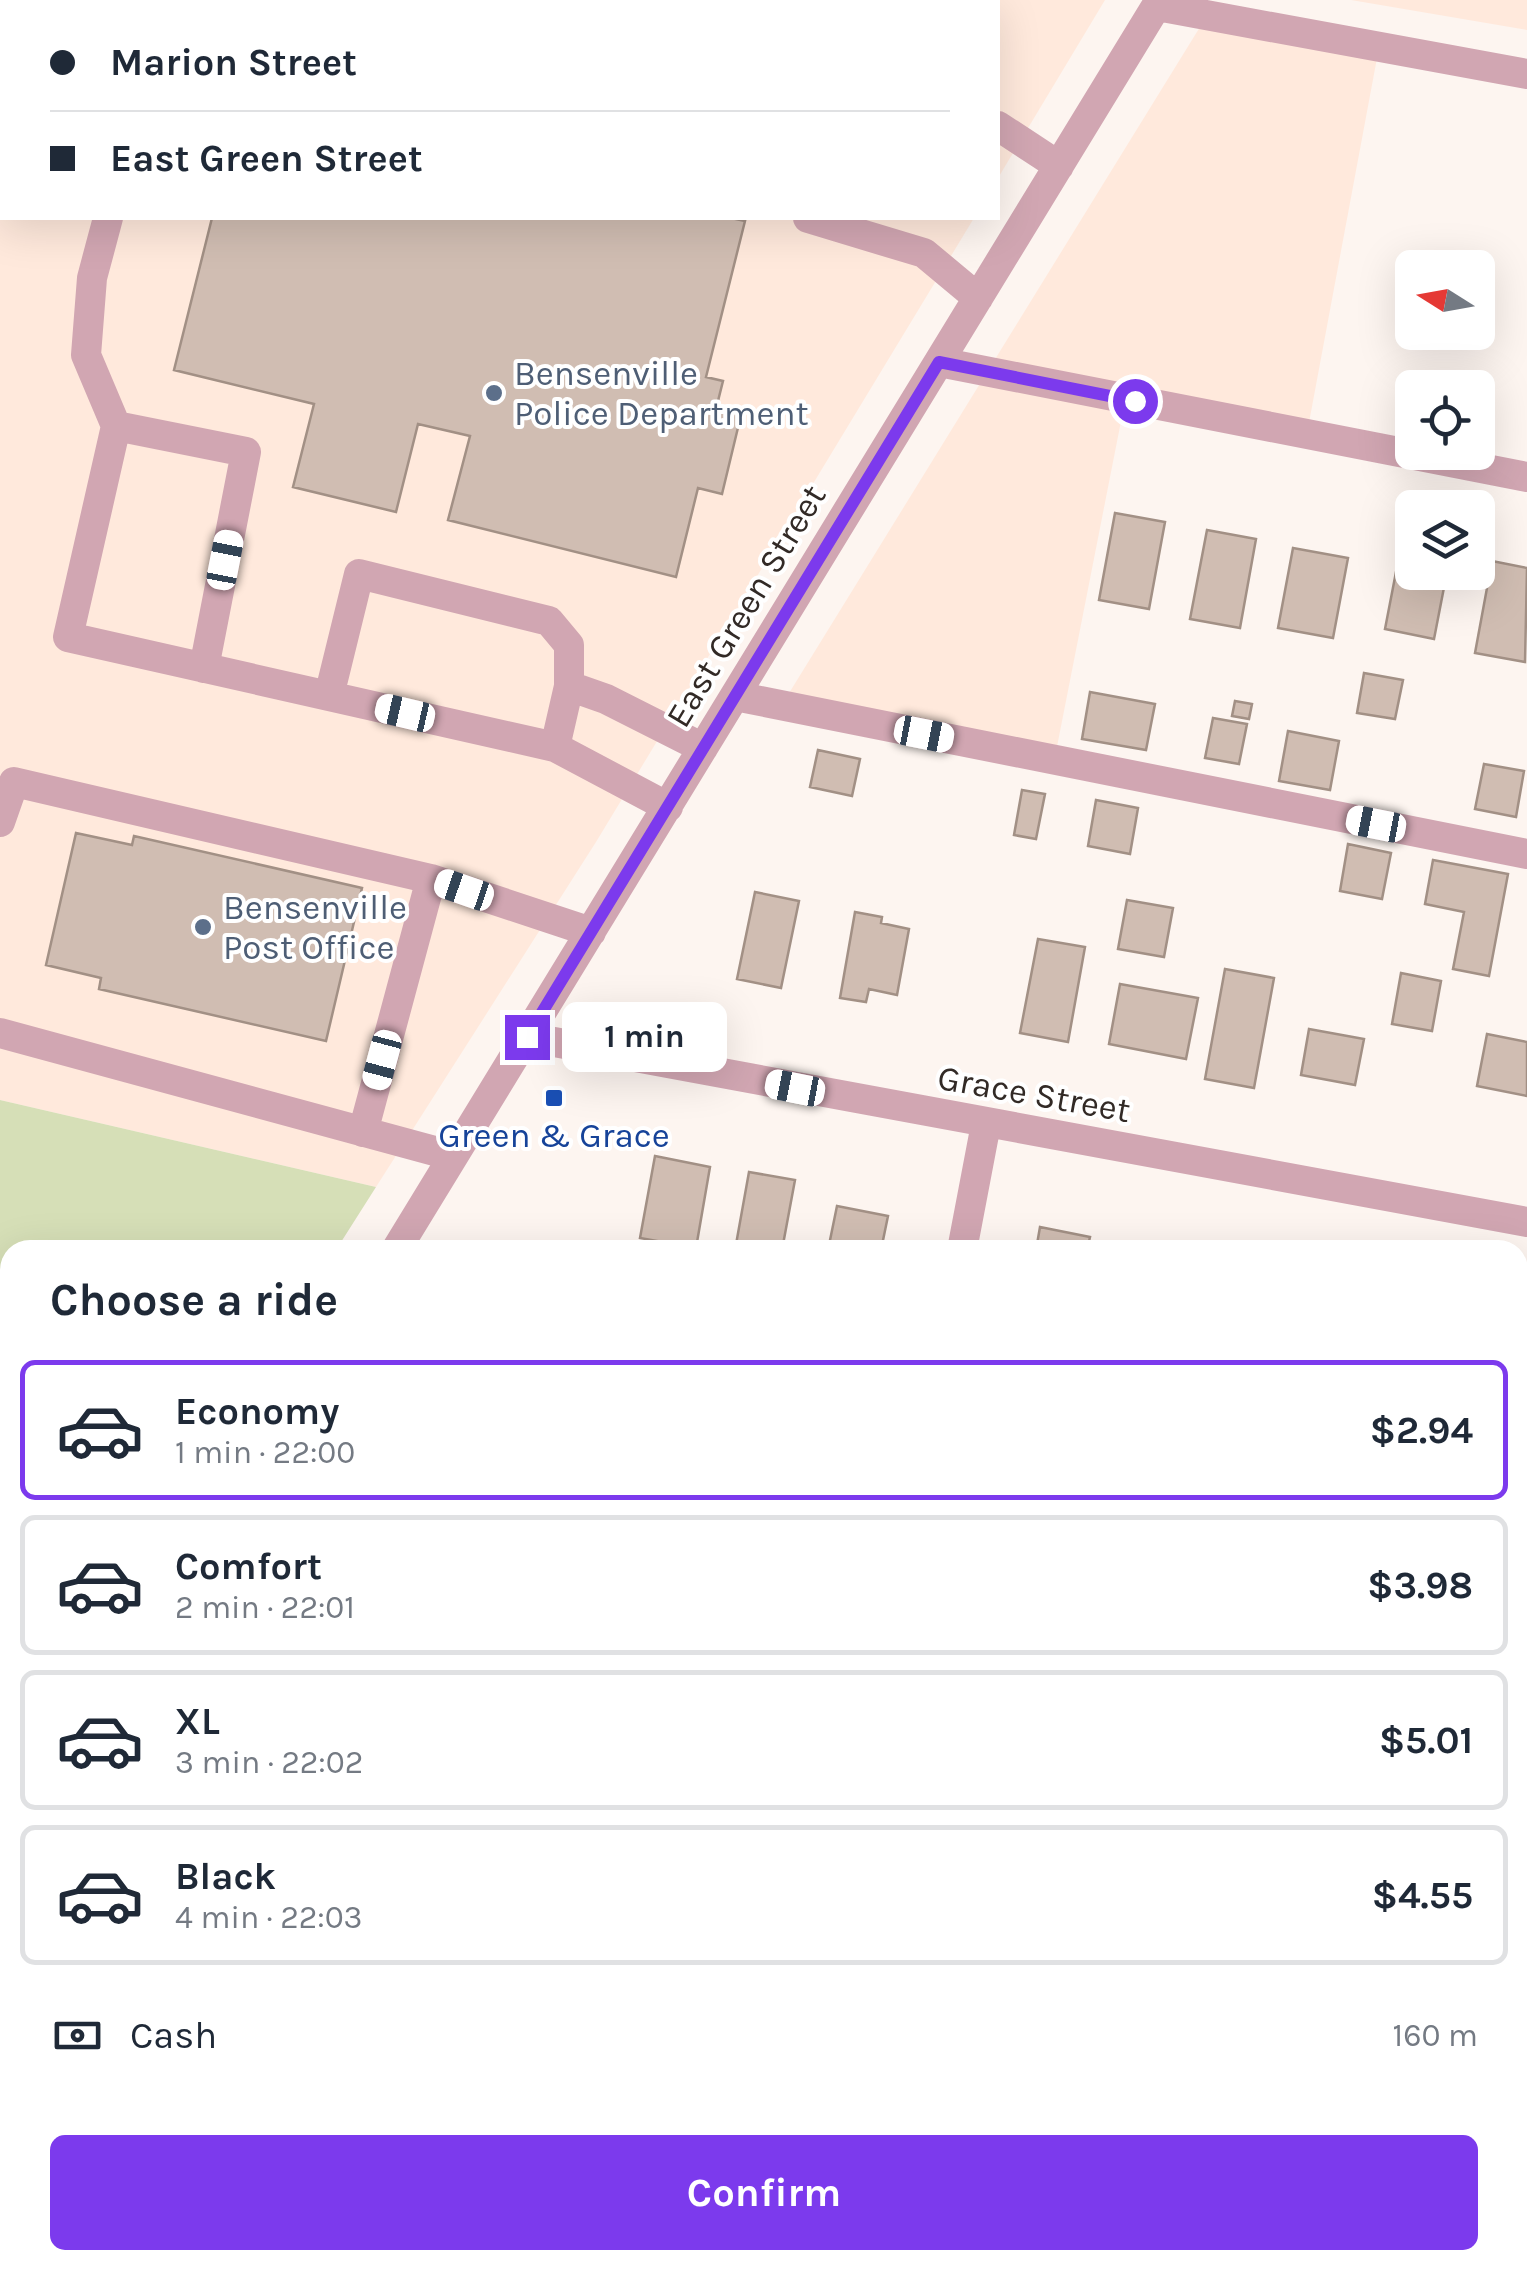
<!DOCTYPE html>
<html lang="en">
<head>
<meta charset="utf-8">
<style>
	:root { --surface:#fff; --page:#f2f2f3; --text:#1f2937; --muted:#747a83; --line:#e0e1e3; --accent:#7c3aed }
	body { margin:0; font-family:Karla,sans-serif; background:var(--page); color:var(--text); height:100vh; display:flex; flex-direction:column; font-size:38px; white-space:nowrap }
	* { box-sizing:border-box; margin:0 }
	p { font-size:32px; color:var(--muted) }
	.icon { flex:none; width:55px; height:55px; fill:none; stroke:currentColor; stroke-width:2; stroke-linecap:round; stroke-linejoin:round }
	.map { position:relative; flex:1; overflow:hidden }
	.panel { position:absolute; left:0px; top:1240px; width:1528px; height:1030px; display:flex; flex-direction:column; background:var(--surface); border-radius:30px 30px 0 0; box-shadow:0 10px 40px #0002 }
	.panel>* { flex:none }
	.guide { position:absolute; left:0px; top:0px; width:1000px; height:220px; box-shadow:0 10px 40px #0002; display:grid; align-content:center; height:220px; padding:0 50px; background:var(--surface) }
	.needle { width:65px; rotate:281deg }
	.controls { position:absolute; left:1395px; top:250px; display:grid; gap:20px }
	.controls a { display:grid; place-items:center; width:100px; height:100px; border-radius:15px; background:var(--surface); box-shadow:0 10px 40px #0002; font-size:50px }
	.end { position:absolute; width:45px; height:45px; margin:-22px; border:12px solid #7c3aed; background:#fff; box-shadow:0 0 0 5px #fff }
	.from { border-radius:50% }
	.bubble { position:absolute; height:70px; border-radius:15px; background:var(--surface); box-shadow:0 10px 40px #0002; font-size:32px; font-weight:700; line-height:70px; text-align:center }
	.car { position:absolute; width:30px; height:60px; margin:-30px -15px; border-radius:12px; box-shadow:0 0 8px 2px #0007; background:linear-gradient(#fff 24%,#345 0 40%,#fff 0 76%,#345 0 86%,#fff 0) }
	.guide b { display:flex; align-items:center; gap:35px; height:95px; font-size:38px }
	.guide b+b { border-top:2px solid var(--line) }
	.guide i { width:25px; height:25px; background:var(--text) }
	ul { padding:0; list-style:none }
	li { display:flex; align-items:center; gap:30px; height:140px; margin:0 20px 15px; padding:0 30px; border:5px solid var(--line); border-radius:15px }
	li div { flex:1 }
	li b { display:block; font-size:38px }
	li em { font-style:normal; font-weight:700 }
	li.current { border-color:var(--accent) }
	li>.icon { width:90px; height:90px; stroke-width:1.5 }
	h2 { padding:0 50px; font-size:45px; line-height:120px }
	.pay { display:flex; align-items:center; gap:25px; height:110px; padding:0 50px; font-size:38px }
	.pay p { margin-inline-start:auto }
	.primary-button { display:flex; gap:20px; margin-top:auto; padding:20px 50px }
	.primary-button a { flex:1; height:115px; border-radius:15px; background:var(--accent); color:#fff; font-size:40px; font-weight:700; line-height:115px; text-align:center }
	.map>svg:first-child { display:block }
	.built { fill:#ffe9dc }
	.green { fill:#d6dfb7 }
	.building { fill:#d0bdb2; stroke:#a29085; stroke-width:2.5 }
	.lines { fill:none; stroke-linecap:round; stroke-linejoin:round }
	.minor { stroke:#d1a6b2; stroke-width:30 }
	.route { stroke:#7c3aed; stroke-width:12 }
	.service-dot { fill:#5c6f8a; stroke:#fff; stroke-width:4 }
	.transit-dot { fill:#1a4fb4; stroke:#fff; stroke-width:4 }
	.labels { text-anchor:middle; dominant-baseline:central; stroke-width:8; stroke-linejoin:round; paint-order:stroke }
	.service-label { font-size:35px; fill:#4e5e75; stroke:#fff; text-anchor:start }
	.street-label { font-size:35px; fill:#322a26; stroke:#fff }
	.transit-label { font-size:35px; fill:#164399; stroke:#fff }
</style>
</head>
<body>
<div class="map">
<svg width="1527" height="2270" viewBox="0 0 1527 2270">
	<rect width="100%" height="100%" fill="#fdf5f0"/>
	<path class="built" d="M0,0h1105l-107,178v-176h-996v216h972l-378,624 -220,345 -376,-87z
		M1351,0h176v30z
		M1200,27l177,31 -72,386 -181,-38 -71,361 -275,-56z
		M10,1972v288h228l-2,10h-236v-281z"/>
	<path class="green" d="M0,1100l376,87 -40,63h-326v516l-10,16z"/>
	<path class="building" d="M212,218h519l14,3 -39,156 17,4 -6,24 25,6 -20,83 -24,-6 -22,89 -228,-57 22,-84 -52,-12 -22,88 -103,-25 21,-83 -140,-34z
		M1115,513l50,9 -16,87 -50,-9z
		M1207,530l49,9 -16,89 -50,-9z
		M1402,541l10,2v29h35l-13,67 -49,-10z
		M1293,548l55,10 -15,80 -55,-10z
		M1492,561l35,7 -2,94 -50,-9z
		M1364,673l39,7 -8,39 -38,-6z
		M1090,692l65,12 -9,46 -64,-11z
		M1235,701l17,3 -3,15 -17,-3z
		M1213,718l34,6 -8,40 -34,-6z
		M1288,731l51,10 -9,49 -51,-9z
		M818,750l42,9 -8,37 -42,-9z
		M1484,764l40,7 -8,46 -41,-8z
		M1022,790l23,4 -9,45 -22,-4z
		M1096,800l42,8 -8,46 -42,-8z
		M76,833l56,12 2,-9 228,52 -36,153 -227,-52 2,-11 -55,-13z
		M1348,844l43,9 -9,46 -42,-8z
		M1433,860l75,14 -19,102 -36,-7 11,-57 -39,-8z
		M755,892l44,9 -18,87 -44,-9z
		M1127,900l46,8 -9,49 -46,-8z
		M855,912l27,5 -1,6 28,6 -12,66 -28,-6 -3,13 -26,-4z
		M1038,939l47,8 -17,95 -48,-9z
		M1225,969l49,9 -20,110 -49,-9z
		M1401,973l40,8 -9,50 -40,-7z
		M1120,984l78,14 -12,61 -77,-15z
		M1309,1029l55,10 -9,46 -54,-10z
		M1487,1034l40,8v54l-50,-10z
		M655,1156l55,11 -14,81 -56,-10z
		M749,1172l46,8 -13,70h-47z
		M837,1206l51,10 -7,34h-53z
		M1040,1227l50,10 -3,13h-51z
		M1518,1440l9,2v42l-9,-2z
		M1518,2100l9,1v74l-9,-2z
		M1524,2178l3,1v40l-9,-2z
		M256,2260h53l-2,10h-53z"/>
	<g class="lines">
		<path class="minor" d="M501,0l10,2
			M1157,6l370,68
			M998,126l61,40
			M108,218l-16,60 -6,77 30,71 -48,211 487,110 14,-61v-41l-20,-24 -190,-47 -30,122
			M808,218l116,35 54,45
			M939,362l588,115
			M116,426l130,26 -42,216
			M569,686l37,13 97,49
			M735,696l792,158
			M555,747l113,60
			M0,822l14,-40 417,97 160,53
			M0,1033l453,123
			M527,1037l1000,185
			M363,1132l68,-253
			M396,1250l764,-1250
			M962,1250l24,-126
			M0,1370l10,2
			M1518,1608l9,2
			M0,1895l10,-17
			M1518,1976l9,1
			M0,2048l10,2
			M1111,2260l51,10
			M770,2270l2,-10"/>
	</g>
	<g class="lines">
		<path class="route" d="M527,1037l412,-675 196,39"/>
	</g>
	<g class="service-dot">
		<circle cx="494" cy="393" r="10"/>
		<circle cx="203" cy="927" r="10"/>
	</g>
	<rect class="transit-dot" x="544" y="1088" width="20" height="20" rx="5"/>
	<g class="labels">
		<g class="service-label">
			<text x="514" y="373">Bensenville<tspan x="514" dy="40">Police Department</tspan></text>
			<text x="223" y="907">Bensenville<tspan x="223" dy="40">Post Office</tspan></text>
		</g>
		<g class="street-label">
			<text transform="translate(746 606) rotate(-59)">East Green Street</text>
			<text transform="translate(1034 1094) rotate(10)">Grace Street</text>
		</g>
		<g class="transit-label">
			<text x="554" y="1135">Green &amp; Grace</text>
		</g>
	</g>
</svg>
<div class="controls">
<a><svg class="needle" viewBox="-14 -14 28 28"><path d="M0-13l5 13h-10z" fill="#e53935"/><path d="M0 13l5-13h-10z" fill="#747a83"/></svg></a>
<a><svg class="icon" aria-label="locate" viewBox="0 0 24 24"><circle cx="12" cy="12" r="6"/><path d="M12 2v4M12 18v4M2 12h4M18 12h4"/></svg></a>
<a><svg class="icon" aria-label="layers" viewBox="0 0 24 24"><path d="M12 4l9 5-9 5-9-5zM3 14l9 5 9-5"/></svg></a>
</div>
<i class="end from" style="left:1135px;top:401px"></i>
<i class="end" style="left:527px;top:1037px"></i>
<div class="bubble" style="left:562px;top:1002px;width:165px">1 min</div>
<i class="car" style="left:225px;top:560px;rotate:11deg"></i>
<i class="car" style="left:405px;top:713px;rotate:283deg"></i>
<i class="car" style="left:924px;top:734px;rotate:101deg"></i>
<i class="car" style="left:1376px;top:824px;rotate:281deg"></i>
<i class="car" style="left:464px;top:890px;rotate:289deg"></i>
<i class="car" style="left:382px;top:1060px;rotate:195deg"></i>
<i class="car" style="left:795px;top:1088px;rotate:281deg"></i>
<div class="guide">
<b><i class="from"></i>Marion Street</b>
<b><i></i>East Green Street</b>
</div>
<section class="panel">
<h2>Choose a ride</h2>
<ul>
<li class="current"><svg class="icon" aria-label="car" viewBox="0 0 24 24"><path d="M5 17H2v-5l4-1 3-4h7l3 4 3 1v5h-3M9 17h6M6 11h13"/><circle cx="7" cy="17" r="2"/><circle cx="17" cy="17" r="2"/></svg><div><b>Economy</b><p>1 min · 22:00</p></div><em>$2.94</em></li>
<li><svg class="icon" aria-label="car" viewBox="0 0 24 24"><path d="M5 17H2v-5l4-1 3-4h7l3 4 3 1v5h-3M9 17h6M6 11h13"/><circle cx="7" cy="17" r="2"/><circle cx="17" cy="17" r="2"/></svg><div><b>Comfort</b><p>2 min · 22:01</p></div><em>$3.98</em></li>
<li><svg class="icon" aria-label="car" viewBox="0 0 24 24"><path d="M5 17H2v-5l4-1 3-4h7l3 4 3 1v5h-3M9 17h6M6 11h13"/><circle cx="7" cy="17" r="2"/><circle cx="17" cy="17" r="2"/></svg><div><b>XL</b><p>3 min · 22:02</p></div><em>$5.01</em></li>
<li><svg class="icon" aria-label="car" viewBox="0 0 24 24"><path d="M5 17H2v-5l4-1 3-4h7l3 4 3 1v5h-3M9 17h6M6 11h13"/><circle cx="7" cy="17" r="2"/><circle cx="17" cy="17" r="2"/></svg><div><b>Black</b><p>4 min · 22:03</p></div><em>$4.55</em></li>
</ul>
<div class="pay"><svg class="icon" aria-label="cash" viewBox="0 0 24 24"><path d="M3 7h18v10H3z"/><circle cx="12" cy="12" r="2"/></svg>Cash<p>160 m</p></div>
<div class="primary-button"><a>Confirm</a></div>
</section>
</div>
</body>
</html>
